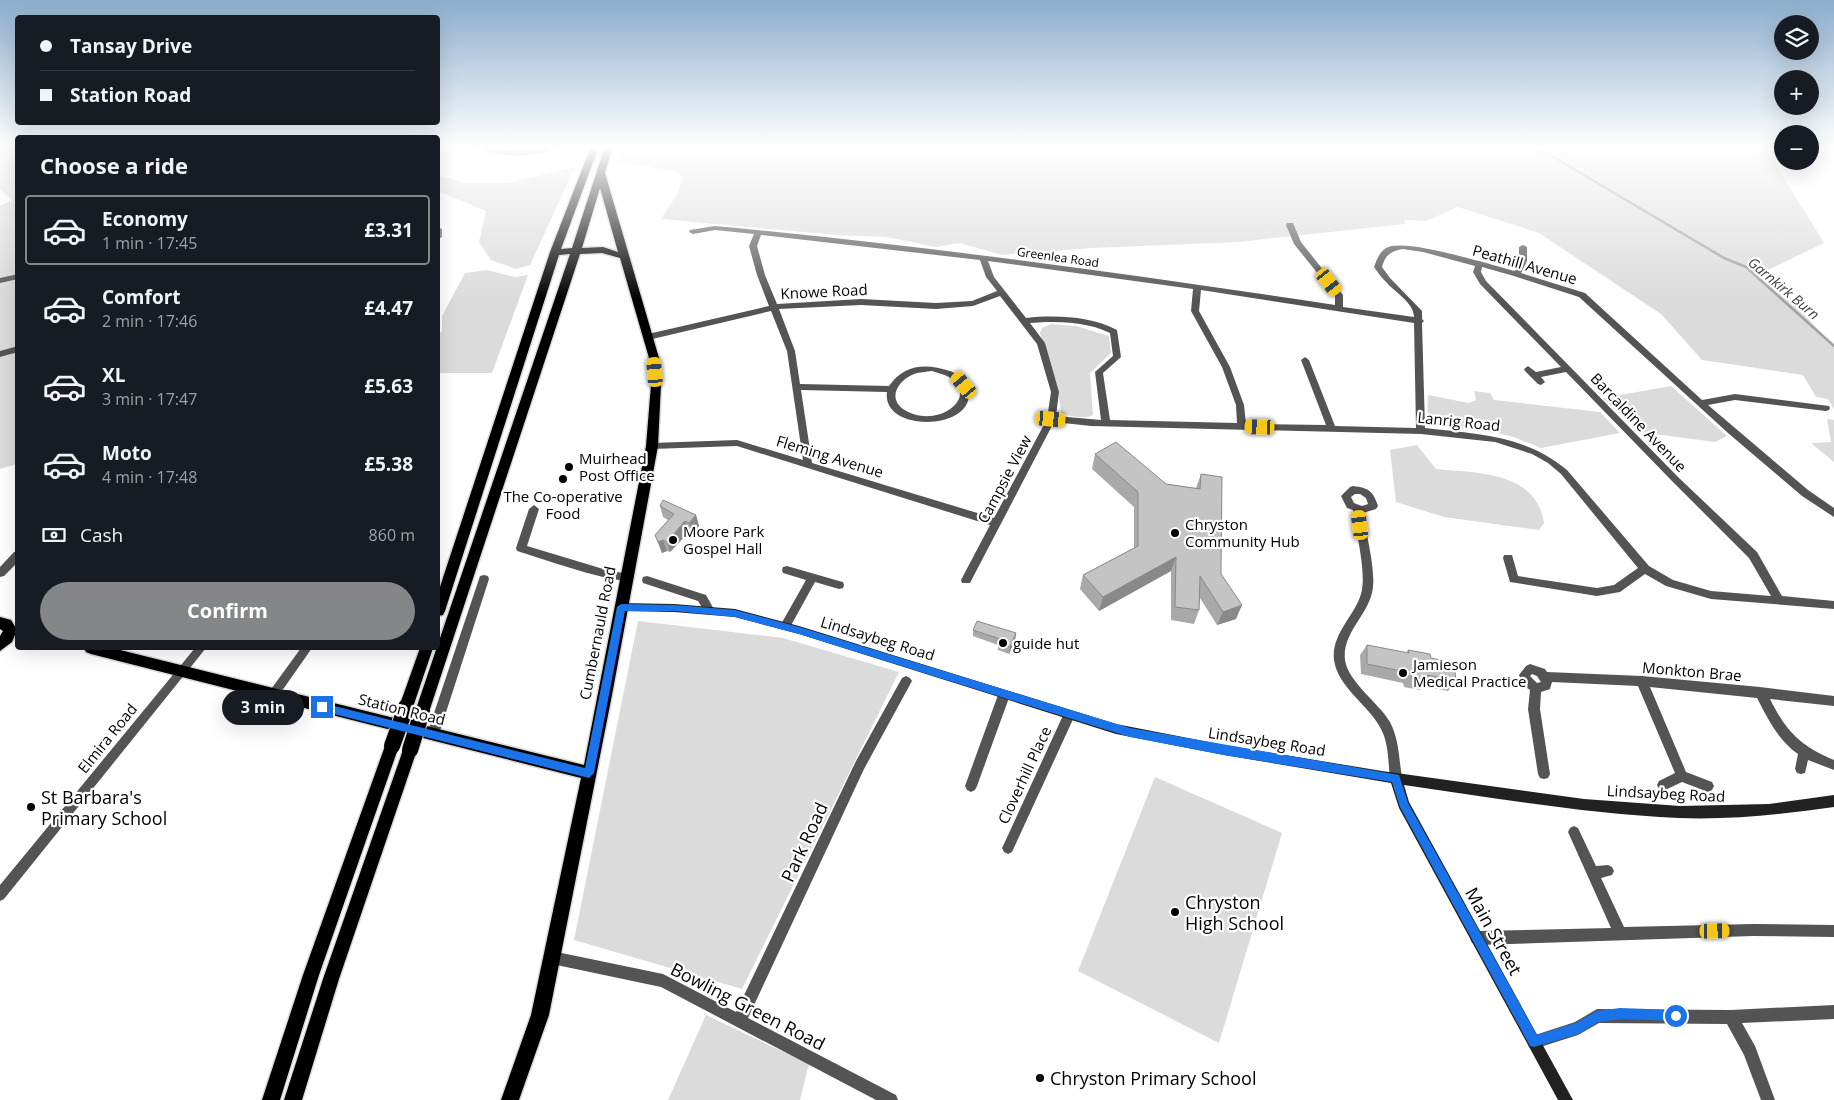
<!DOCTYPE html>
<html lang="en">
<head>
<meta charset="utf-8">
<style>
	:root { --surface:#171b24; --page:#20242c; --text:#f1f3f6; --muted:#9ea1a6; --line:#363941; --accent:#858687 }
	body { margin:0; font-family:"Open Sans",sans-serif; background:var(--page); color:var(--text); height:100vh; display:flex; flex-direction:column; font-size:19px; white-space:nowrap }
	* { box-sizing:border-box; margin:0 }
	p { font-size:16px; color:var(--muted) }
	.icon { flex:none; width:28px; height:28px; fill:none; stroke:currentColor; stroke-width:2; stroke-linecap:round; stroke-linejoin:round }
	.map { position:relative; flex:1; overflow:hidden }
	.side { position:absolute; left:15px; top:135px; width:425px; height:515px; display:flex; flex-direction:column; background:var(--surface); border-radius:5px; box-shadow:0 5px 20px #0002 }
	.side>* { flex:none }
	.hud { position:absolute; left:15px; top:15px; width:425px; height:110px; border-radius:5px; box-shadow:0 5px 20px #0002; display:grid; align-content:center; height:110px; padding:0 25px; background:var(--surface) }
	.controls { position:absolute; left:1774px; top:15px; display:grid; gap:10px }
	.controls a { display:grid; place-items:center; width:45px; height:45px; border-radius:50%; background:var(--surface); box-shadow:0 5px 20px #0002; font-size:25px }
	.end { position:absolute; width:22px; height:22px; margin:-11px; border:6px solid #1a73e8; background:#fff; box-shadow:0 0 0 2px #fff }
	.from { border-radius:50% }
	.bubble { position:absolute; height:35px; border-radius:18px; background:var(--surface); box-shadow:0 5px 20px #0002; font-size:16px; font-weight:700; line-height:35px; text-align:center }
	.car { position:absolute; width:15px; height:30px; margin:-15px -8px; border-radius:6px; box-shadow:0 0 4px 1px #0007; background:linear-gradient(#f5c518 24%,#345 0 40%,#f5c518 0 76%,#345 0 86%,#f5c518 0) }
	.hud b { display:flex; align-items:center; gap:18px; height:48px; font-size:19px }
	.hud b+b { border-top:1px solid var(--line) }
	.hud i { width:12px; height:12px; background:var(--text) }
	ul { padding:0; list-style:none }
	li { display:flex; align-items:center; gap:15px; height:70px; margin:0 10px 8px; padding:0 15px; border:2px solid transparent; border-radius:5px }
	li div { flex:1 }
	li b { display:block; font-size:19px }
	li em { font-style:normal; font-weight:700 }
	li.on { border-color:var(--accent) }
	li>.icon { width:45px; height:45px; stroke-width:1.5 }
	h2 { padding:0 25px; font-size:22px; line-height:60px }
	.pay { display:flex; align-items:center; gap:12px; height:55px; padding:0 25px; font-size:19px }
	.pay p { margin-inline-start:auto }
	.primary-button { display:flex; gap:10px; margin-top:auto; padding:10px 25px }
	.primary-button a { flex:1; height:58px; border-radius:30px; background:var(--accent); color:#fff; font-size:20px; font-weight:700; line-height:58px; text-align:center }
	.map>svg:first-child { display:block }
	.green { fill:#dbdbdb }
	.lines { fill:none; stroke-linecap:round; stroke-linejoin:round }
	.stream { stroke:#a2a2a2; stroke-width:2.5 }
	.primary-casing { stroke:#dbdbdb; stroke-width:3 }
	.street { fill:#545454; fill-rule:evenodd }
	.secondary { fill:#212121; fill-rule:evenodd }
	.primary { fill:#000; fill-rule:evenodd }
	.primary-bridge-casing { stroke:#dbdbdb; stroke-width:18; stroke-linecap:butt }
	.primary-bridge { stroke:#000; stroke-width:16 }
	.wall { fill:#a9a9a9 }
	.shaded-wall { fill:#898989 }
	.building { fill:#c4c4c4; stroke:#898989 }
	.route { fill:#1a73e8 }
	.poi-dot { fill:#000; stroke:#fff; stroke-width:2 }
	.labels { text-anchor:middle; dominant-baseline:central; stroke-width:4.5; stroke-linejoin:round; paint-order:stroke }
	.far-street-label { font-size:12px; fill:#000; stroke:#fff }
	.far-water-label { font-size:14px; font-style:italic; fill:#434343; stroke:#fff }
	.street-label { font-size:15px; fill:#000; stroke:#fff }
	.poi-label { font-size:15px; fill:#000; stroke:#fff; text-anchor:start }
	.near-poi-label { font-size:18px; fill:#000; stroke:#fff; text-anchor:start }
	.near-street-label { font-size:18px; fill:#000; stroke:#fff }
</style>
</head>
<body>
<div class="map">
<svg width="1834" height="1100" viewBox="0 0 1834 1100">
	<rect width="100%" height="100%" fill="#fff"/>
	<path class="green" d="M0,146h17v318l-17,5v-263l12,-6 -12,-11z
		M622,146h1142l60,97 -64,31 40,36 34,37v62l-6,-10 -12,-2 -13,-22 -101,-15 -41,-46 -122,-81 -81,-26 -32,14 -22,-1 1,4 -167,18 -146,6 -90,7 -42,-12 -24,4 -50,-10 -50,-2 -175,-16 17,-26 4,-16 -5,-5 -59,-11z
		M575,167l-45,98 -14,4 -25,-9 -12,-18 7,-31 -48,-20v-16l27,8h43z
		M487,270l28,7 13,-2 -36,98h-54v-38l4,-4v-15l23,-43z
		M1051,324l25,2 33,10 2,17 -21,20 3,42c-10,5 -22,1 -32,-2l-3,-24 -18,-56 2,-5z
		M1671,386l56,50 -12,6 -76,-10 -36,-34z
		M1474,391l16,2 4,7 106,12 20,21 -79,15 -27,-11 -17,-4 -60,-7c-13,-6 -9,-19 -9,-31l41,8 7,-3z
		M1827,419l7,1v42l-23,-19 20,-1z
		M1417,445l19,24c41,4 100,2 108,54l-5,7 -95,-13 -48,-15 -6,-52z
		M638,621l145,17 116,34 -157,317 -168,-49z
		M1155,777l127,56 -63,210 -141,-72z
		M706,1015l103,49 -9,36h-132z"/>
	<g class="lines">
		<path class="stream" d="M1535,146l189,112 22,9 88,79"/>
		<defs>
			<path id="primary" d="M591,146h8l-38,103 11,-1 33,-102h8l-8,27 54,185 2,27 -3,61 -46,249 -63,320 -30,85h-18l30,-85 50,-237 -490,-124 -5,-2 -2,-4h28l472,117 62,-319 5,-61 -2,-27 -29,-100 -18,-5 -22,1 -151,458 -2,4 -5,2 -5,-2 -2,-4 155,-458 -11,1 -114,356 -2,4 -5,1v-23l112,-341zM600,188l18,64 -15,-5 -21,1z
				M0,617l11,3 6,10 -5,12 -12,9v-15l3,-5 -3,-2z
				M420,648h13l-20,59 -2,4 -5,2 -5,-2 -2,-4z
				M392,739l5,2 2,5 -80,229 -39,125h-18l41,-125 82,-229 2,-5z
				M410,743l5,2 2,5 -78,229 -37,121h-18l39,-121 80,-229 2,-5z"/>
		</defs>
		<use href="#primary" class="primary-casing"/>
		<path class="street" d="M475,146c14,0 28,6 42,5 15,0 29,-5 43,-5 -21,12 -64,13 -85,0z
			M1287,223h6l8,19 42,53v12l71,10c0,-14 -18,-24 -27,-34 -5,-5 -9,-10 -13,-16 3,-8 5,-14 12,-19 18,-11 105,17 129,23l4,-10v-14l4,-2 4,2v14l-6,12 64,20 117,107 33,-6 94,12 1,2 -1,2 -3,1 -91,-11 -27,5 100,85 26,18v9l-32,-21 -74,-63 -149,-136 -65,-21 -32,-9 -1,5 5,9 192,196 79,75 25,44 52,5v8l-123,-10 -45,-13 -21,-12 -25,18 -23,4 -87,-14 -7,-24 1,-3h8l6,21 79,12 17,-3 24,-17 -77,-94 -13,-11 -16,-9 -37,-12 -74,-8 -330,-8 -37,-4 -84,161h-8l-1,-3 29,-55 -253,-79 -85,3 -5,-3 5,-3 85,-3 66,20 -16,-109 -16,-40 -123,29 -4,-3 4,-3 121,-28 -12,-31 -8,-29 5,-12 -39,-4 -22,4 -4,-2 1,-2 25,-4c207,19 414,48 620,79v-10l-41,-51 -8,-19zM761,235l219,25 6,17 11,14 -25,10 -36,2 -75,-4 -84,5 -12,-29 -8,-29zM1403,249l20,3 52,14 -2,6 7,12 81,83 -25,5 -8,-6 -4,3 1,2 13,13 3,1 4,-3 -4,-5 25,-5 106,109 77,77 22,38 -60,-5 -38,-11 -24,-14 -82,-96c-41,-35 -91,-36 -142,-42l-3,-105 2,-2 -2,-2v-8l-32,-33 -8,-11c3,-12 9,-16 21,-18zM988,261l205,28 -2,22 31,56 14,38 1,18 -127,-3 -7,-47 18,-16 -4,-27c-27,-14 -61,-15 -91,-12l-32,-41zM1201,290l213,33 2,105 -81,-2 -26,-66 -4,-3 -4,3 25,65 -80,-1 -2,-19 -14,-38 -31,-56zM1000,296l37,48 14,48 -4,27 -53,99 -182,-55 -11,-73 86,2c-6,43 97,39 80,-7 -3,-6 -11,-12 -17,-14 -24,-8 -46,-7 -61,15l-89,-2 -5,-33 -16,-42 82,-4 75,4 37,-3zM1046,322c21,0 44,1 64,11l3,23 -18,16 6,48 -45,-4 3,-24 -14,-49 -15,-20zM932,371c5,2 11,3 15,5 36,18 -9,56 -44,33 -16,-12 -4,-29 11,-35 6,-2 12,-2 18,-3z
			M438,227l4,2v8l-4,2z
			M18,274v5l-18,4v-5z
			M18,346v6l-18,5v-6z
			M1353,486c16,2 20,5 25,20l-2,3 -13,4c3,21 14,61 9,80 -6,24 -30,41 -27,67 3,22 34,43 45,62 9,17 9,37 12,56l-2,4 -4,1 -4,-1 -2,-4c-2,-16 -1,-34 -9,-49 -12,-24 -43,-41 -47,-69 -3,-26 20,-43 27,-66 6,-20 -5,-62 -8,-84l-6,-2 -6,-12 9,-9zM1355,494h5l6,4 2,6 -6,2 -8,-3 -3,-6z
			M534,505l5,4 -12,37 83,25 21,3 1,3 -1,3c-15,5 -94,-23 -114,-29l-1,-3 13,-39z
			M18,551v11l-14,14 -4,1v-10l14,-15z
			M787,566l52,15 4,1 1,3 -1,3 -4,1 -24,-7 -26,47 -4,1 -4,-1 -1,-3 26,-46 -23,-7 -1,-3 1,-3z
			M484,575l4,1 1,3 -50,155 -2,4 -4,1 -4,-1 -2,-4 52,-155 1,-3z
			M647,576l59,19 9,16 -1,3c-9,3 -12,-7 -16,-13l-55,-18 -1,-3 1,-3z
			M195,648h11l-202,251 -4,2v-16z
			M301,648h11l-35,50 -4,2 -4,-2 -2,-3 2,-3z
			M1530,664l15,5 2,3 95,4 118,11 74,9v10l-64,-7c16,32 30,47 64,61v10l-26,-10 -3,13 -4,1 -4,-1 -2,-4 3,-15c-20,-14 -30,-35 -41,-56l-107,-11 36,85 26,10 2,4 -2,4 -4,2 -26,-10 -19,9 -4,-2 -2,-4 2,-4 16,-8 -37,-87 -86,-4 -2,7 -9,3 -1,17 10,65 -2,4 -4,1 -4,-1 -2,-4 -10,-65 2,-19 -7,-5 -4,-10 7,-9zM1532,674l5,2 4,6 -4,1 -7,-7z
			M906,676l4,2 2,3 -48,88 -116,249 148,77 2,5h-22l-215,-113 -114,-24 -2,-5 2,-5 5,-2 111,23 73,38 120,-251 46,-83z
			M1004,690l4,2 2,3 -33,91 -2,4 -4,2 -4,-2 -2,-4 33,-91 2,-3z
			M1069,710l4,1 2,4 -63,137 -4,2 -4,-2 -2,-4 2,-4 61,-133z
			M1574,826l4,2 18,38 12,-1 4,2 2,4 -2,4 -11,3 23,49 129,-3 81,1v12l-81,-1 -276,9 -5,-2 -2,-5 2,-5 5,-2 134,-3 -43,-96 2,-4z
			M1834,1005v14l-92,4 13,23 20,54h-14l-17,-45 -17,-31 -128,-1 -21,12 -44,14 -5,-2 -2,-5 2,-5 46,-15 22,-13 134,1z"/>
		<path class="secondary" d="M621,603l53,1 61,5 64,17 317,98 108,21 158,26 202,28 96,7 89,-2 65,-9v12c-51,7 -103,13 -155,11 -93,-4 -184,-20 -275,-33l5,17 164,298h-15l-159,-292 -8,-25 -167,-28 -108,-21 -317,-100 -64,-17 -61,-5 -53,-1 -4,-1 -1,-3 1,-3z"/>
		<use href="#primary" class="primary"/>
		<defs>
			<path id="primary-bridge" d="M392,746l14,-39
				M410,750l12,-38"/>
		</defs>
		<use href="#primary-bridge" class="primary-bridge-casing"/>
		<use href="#primary-bridge" class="primary-bridge"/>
	</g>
	<path class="wall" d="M1095,454l71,30 30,4 5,-14 20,100 15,45 -19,6 -17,-27 -1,12 -5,14 -23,-4v-49l-72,40 -19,-22 3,-14 51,-27v-41l-42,-38z
		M660,506l36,9 3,11 -7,8 -3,-2 -19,20 -3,-1 -5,2 -7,-18 13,-15 -5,-3z
		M973,630l43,3 -1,7 -6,14 -11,-4v-5l-25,-9z
		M1367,645l39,8 2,-3 23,8 25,23 -8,10 -25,-5 -3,4 -16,-3 -1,-4 -42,-9 -1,-19z"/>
	<path class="shaded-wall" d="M696,515l3,11 -7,8 -3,-11z
		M685,521l4,11 -19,20 -3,-10z
		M663,540l4,11 -5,2 -4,-11z
		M1176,557l-5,14 -72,40 4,-14z
		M1242,605l-6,14 -19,6 6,-13z
		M1016,633l-1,7 -6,14 1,-7z"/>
	<path class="building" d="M1116,442l50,42 34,5 1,-15 21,3 -1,97 21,31 -19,7 -23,-36 -1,34 -24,-3 1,-50 -73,40 -20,-22 55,-29v-54l-43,-38z
		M663,500l33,15 -7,8 -4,-2 -18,21 -4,-2 -5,2 -3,-7 19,-21 -14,-8z
		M977,621l39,12 -6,14 -12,-4 2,-4 -27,-9z
		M1367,645l42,8 -1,-3 22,4 1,4 23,5 2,18 -29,-6v5l-16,-3v-4l-44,-9z"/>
	<linearGradient id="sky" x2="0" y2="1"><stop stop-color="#8cadcc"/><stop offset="0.49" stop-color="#fff"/><stop offset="1" stop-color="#fff" stop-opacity="0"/></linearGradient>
	<rect width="1834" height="300" fill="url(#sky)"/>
	<path class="route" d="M621,604l53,1 61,5 64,17 331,101 269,47 9,28 129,232 39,-12 21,-12 23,-3 56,2 5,6 -5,5 -56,-2 -22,3 -20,12 -44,13 -4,-1 -130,-239 -8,-25 -168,-27 -94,-18 -331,-103 -64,-17 -61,-6h-49l-31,162 -5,5 -267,-67 -5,-4 5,-4 263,65 32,-161z"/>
	<g class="poi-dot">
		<circle cx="569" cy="467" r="5"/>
		<circle cx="563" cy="479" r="5"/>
		<circle cx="1175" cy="533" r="5"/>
		<circle cx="673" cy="540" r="5"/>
		<circle cx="1003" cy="643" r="5"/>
		<circle cx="1403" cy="673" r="5"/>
		<circle cx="31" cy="807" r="5"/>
		<circle cx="1175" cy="912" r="5"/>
		<circle cx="1040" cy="1078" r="5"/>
	</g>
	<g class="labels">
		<g class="far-street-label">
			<text transform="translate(1058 257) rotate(8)">Greenlea Road</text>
		</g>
		<g class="far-water-label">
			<text transform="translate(1784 288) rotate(40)">Garnkirk Burn</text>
		</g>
		<g class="street-label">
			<text transform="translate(1525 264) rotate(16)">Peathill Avenue</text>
			<text transform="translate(824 291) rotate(-3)">Knowe Road</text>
			<text transform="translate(1459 421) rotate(6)">Lanrig Road</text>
			<text transform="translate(1639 422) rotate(46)">Barcaldine Avenue</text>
			<text transform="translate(830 456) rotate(17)">Fleming Avenue</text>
			<text transform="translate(1004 479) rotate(-62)">Campsie View</text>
			<text transform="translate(597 633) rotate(-79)">Cumbernauld Road</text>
			<text transform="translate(878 638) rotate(17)">Lindsaybeg Road</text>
			<text transform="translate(1692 671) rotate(5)">Monkton Brae</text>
			<text transform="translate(402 709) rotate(14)">Station Road</text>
			<text transform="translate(107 738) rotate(-51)">Elmira Road</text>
			<text transform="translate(1267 741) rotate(9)">Lindsaybeg Road</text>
			<text transform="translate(1024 775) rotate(-65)">Cloverhill Place</text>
			<text transform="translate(1666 793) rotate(3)">Lindsaybeg Road</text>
		</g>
		<g class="poi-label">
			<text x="579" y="458">Muirhead<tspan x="579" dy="17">Post Office</tspan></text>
			<text x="563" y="496" text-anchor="middle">The Co-operative<tspan x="563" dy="17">Food</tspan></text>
			<text x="1185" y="524">Chryston<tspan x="1185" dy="17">Community Hub</tspan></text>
			<text x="683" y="531">Moore Park<tspan x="683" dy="17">Gospel Hall</tspan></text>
			<text x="1013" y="643">guide hut</text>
			<text x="1413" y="664">Jamieson<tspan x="1413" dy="17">Medical Practice</tspan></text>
		</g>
		<g class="near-poi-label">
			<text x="41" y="797">St Barbara's<tspan x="41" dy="21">Primary School</tspan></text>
			<text x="1185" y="902">Chryston<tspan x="1185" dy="21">High School</tspan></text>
			<text x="1050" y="1078">Chryston Primary School</text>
		</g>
		<g class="near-street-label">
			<text transform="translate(804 842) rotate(-65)">Park Road</text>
			<text transform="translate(1494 931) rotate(61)">Main Street</text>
			<text transform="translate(748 1006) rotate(27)">Bowling Green Road</text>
		</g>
	</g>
</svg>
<div class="controls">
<a><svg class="icon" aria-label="layers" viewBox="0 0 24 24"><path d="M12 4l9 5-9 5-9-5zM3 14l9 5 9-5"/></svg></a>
<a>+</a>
<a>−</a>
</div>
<i class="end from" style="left:1676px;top:1016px"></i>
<i class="end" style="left:322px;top:707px"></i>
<div class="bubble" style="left:222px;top:690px;width:82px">3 min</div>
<i class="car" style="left:1329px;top:282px;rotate:142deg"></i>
<i class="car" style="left:655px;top:372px;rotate:355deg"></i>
<i class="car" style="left:964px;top:385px;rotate:320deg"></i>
<i class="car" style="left:1051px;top:419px;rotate:95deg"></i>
<i class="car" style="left:1260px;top:427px;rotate:272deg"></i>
<i class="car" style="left:1360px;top:525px;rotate:353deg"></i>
<i class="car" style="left:1715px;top:931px;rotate:89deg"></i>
<div class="hud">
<b><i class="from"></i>Tansay Drive</b>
<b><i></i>Station Road</b>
</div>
<section class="side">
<h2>Choose a ride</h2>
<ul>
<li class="on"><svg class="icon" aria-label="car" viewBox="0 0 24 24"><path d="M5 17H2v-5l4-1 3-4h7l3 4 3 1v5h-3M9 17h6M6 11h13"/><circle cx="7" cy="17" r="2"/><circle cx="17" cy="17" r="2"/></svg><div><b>Economy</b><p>1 min · 17:45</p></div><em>£3.31</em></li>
<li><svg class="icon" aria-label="car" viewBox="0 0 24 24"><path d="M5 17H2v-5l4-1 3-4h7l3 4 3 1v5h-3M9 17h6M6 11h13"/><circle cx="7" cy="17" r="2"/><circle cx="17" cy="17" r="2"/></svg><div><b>Comfort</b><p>2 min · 17:46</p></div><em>£4.47</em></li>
<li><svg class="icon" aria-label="car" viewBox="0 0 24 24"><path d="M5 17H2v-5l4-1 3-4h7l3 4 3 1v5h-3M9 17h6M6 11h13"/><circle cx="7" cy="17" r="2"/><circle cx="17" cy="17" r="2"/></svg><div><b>XL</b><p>3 min · 17:47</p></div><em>£5.63</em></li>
<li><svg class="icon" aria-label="car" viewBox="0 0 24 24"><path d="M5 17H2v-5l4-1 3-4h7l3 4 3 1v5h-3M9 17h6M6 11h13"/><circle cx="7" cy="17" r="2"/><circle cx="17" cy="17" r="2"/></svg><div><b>Moto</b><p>4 min · 17:48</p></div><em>£5.38</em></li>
</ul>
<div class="pay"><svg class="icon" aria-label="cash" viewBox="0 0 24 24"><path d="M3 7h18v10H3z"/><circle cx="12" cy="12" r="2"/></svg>Cash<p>860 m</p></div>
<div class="primary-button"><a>Confirm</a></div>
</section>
</div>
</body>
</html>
